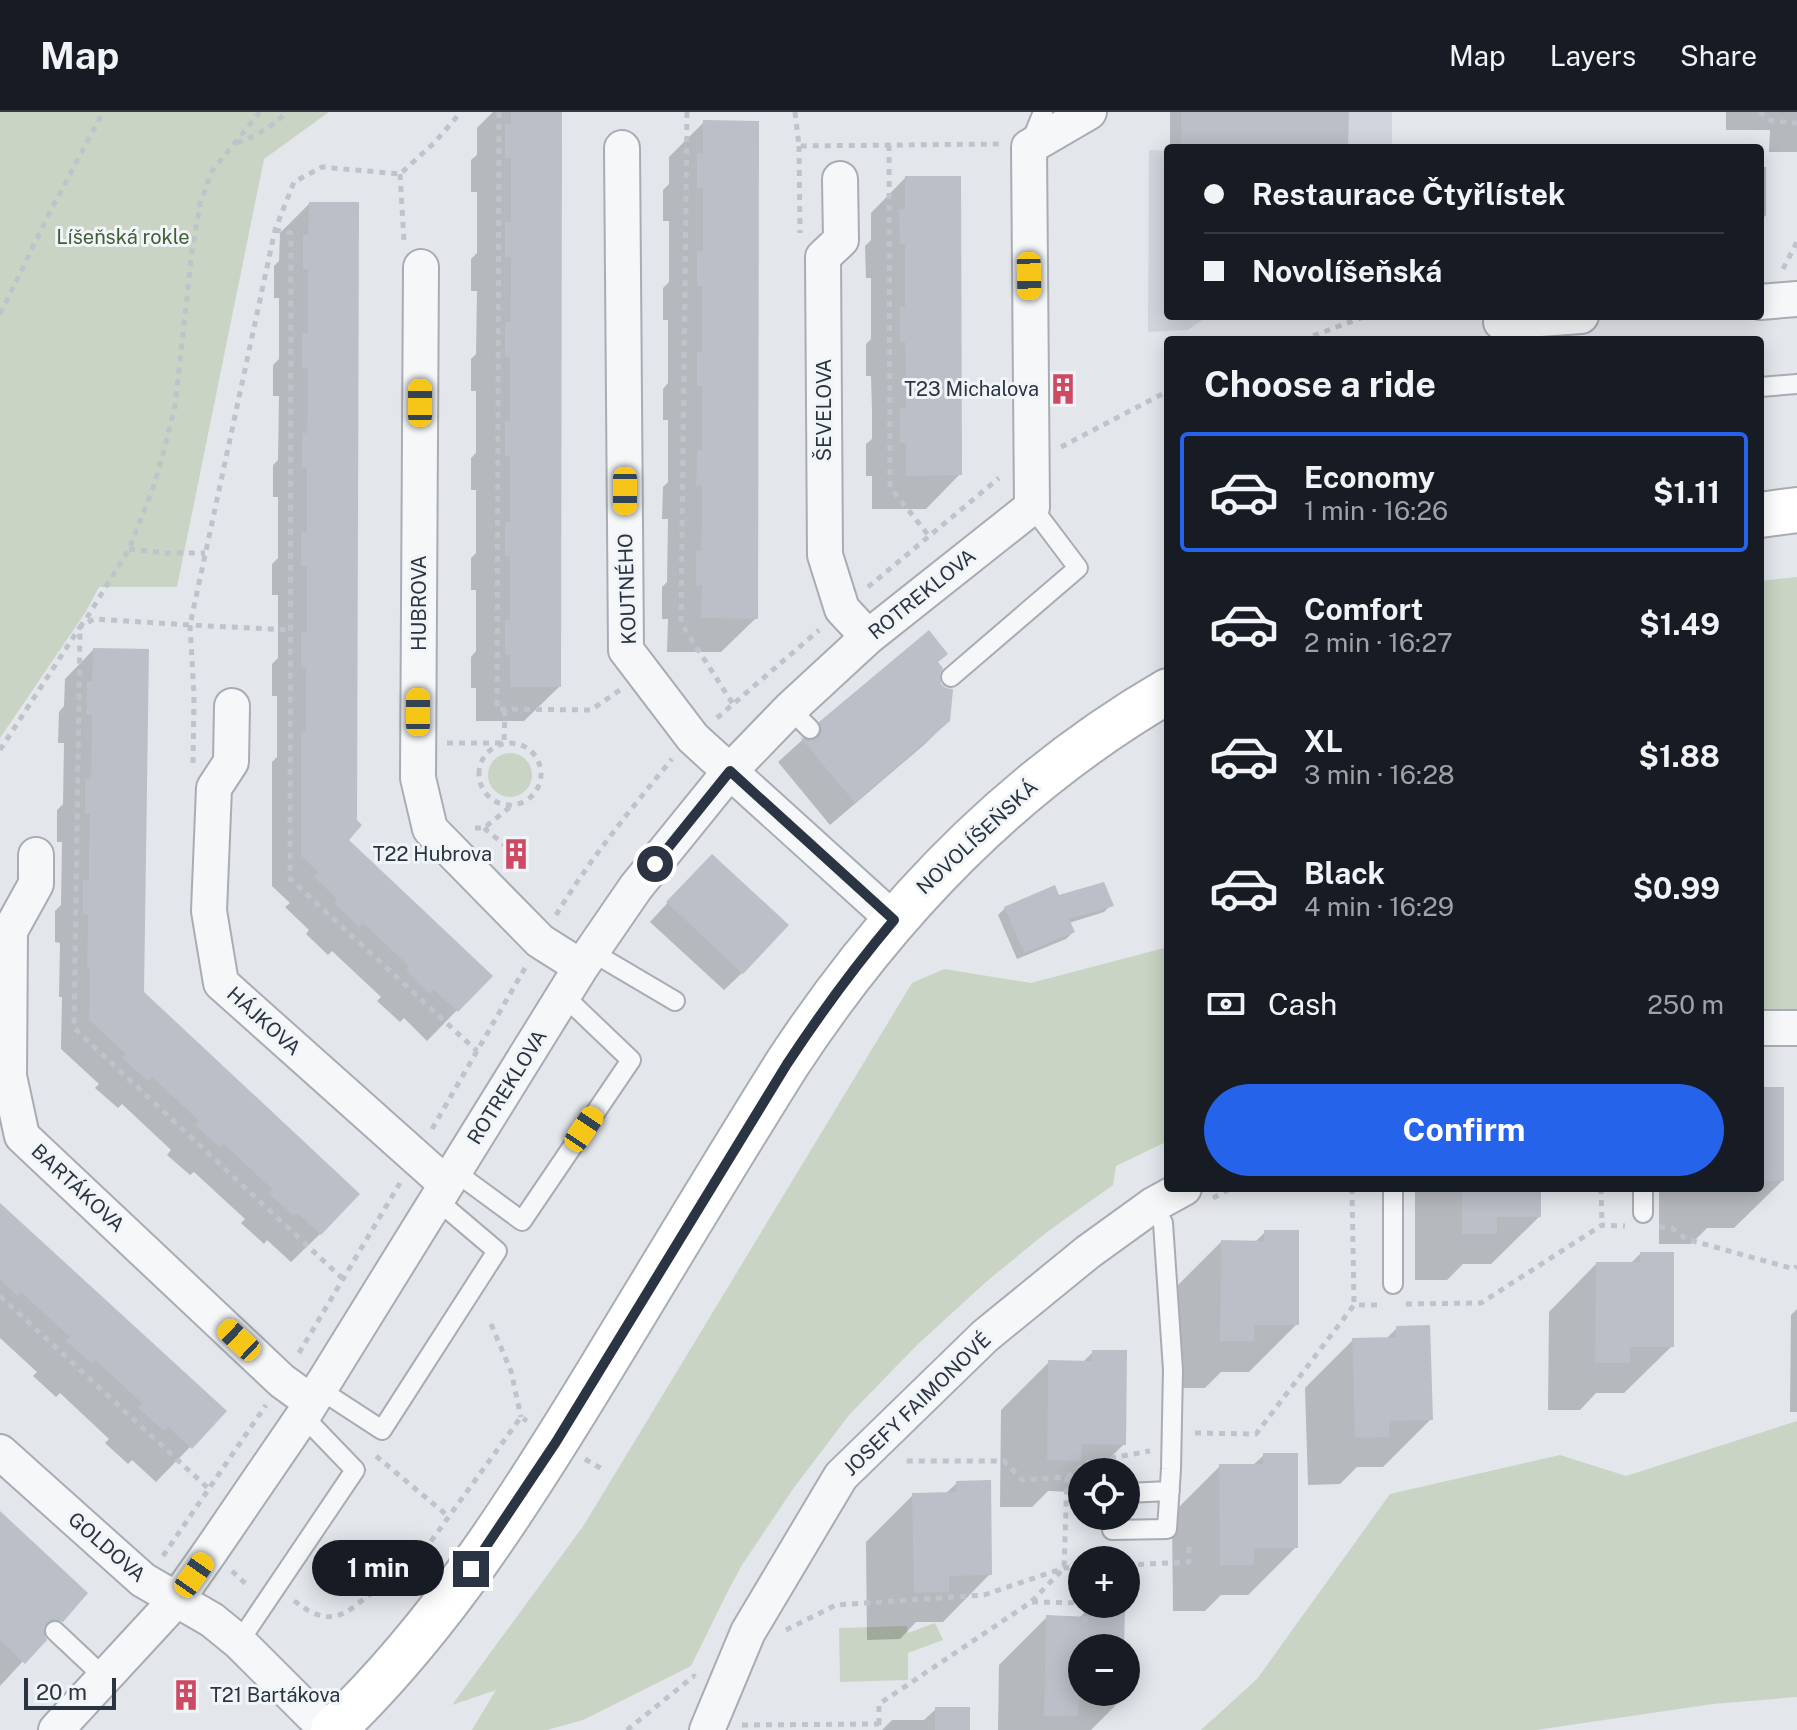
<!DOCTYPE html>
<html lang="en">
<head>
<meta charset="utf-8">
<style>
	:root { --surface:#171b24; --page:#242831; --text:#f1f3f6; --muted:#9ea1a6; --line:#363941; --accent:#2563eb }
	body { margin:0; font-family:"Public Sans",sans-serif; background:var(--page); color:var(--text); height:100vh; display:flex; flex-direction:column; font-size:30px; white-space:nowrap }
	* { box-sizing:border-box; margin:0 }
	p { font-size:26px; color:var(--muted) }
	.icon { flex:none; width:44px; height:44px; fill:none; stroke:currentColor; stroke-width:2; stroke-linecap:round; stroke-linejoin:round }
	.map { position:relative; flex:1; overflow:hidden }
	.side { position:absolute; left:1164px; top:224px; width:600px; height:856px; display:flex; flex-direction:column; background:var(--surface); border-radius:8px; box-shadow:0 4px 20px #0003 }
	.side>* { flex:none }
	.hud { position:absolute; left:1164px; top:32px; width:600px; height:176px; border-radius:8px; box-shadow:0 4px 20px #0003; display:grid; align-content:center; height:176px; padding:0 40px; background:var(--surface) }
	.controls { position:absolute; left:1068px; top:1346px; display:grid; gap:16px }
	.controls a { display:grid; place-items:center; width:72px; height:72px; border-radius:50%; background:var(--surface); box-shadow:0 4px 20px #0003; font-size:40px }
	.scale { position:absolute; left:24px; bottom:20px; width:92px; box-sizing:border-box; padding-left:8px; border:4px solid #2a3443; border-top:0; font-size:22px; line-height:28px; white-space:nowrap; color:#2a3443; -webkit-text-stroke:6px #f2f5f8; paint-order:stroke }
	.end { position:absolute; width:36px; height:36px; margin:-18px; border:10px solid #2a3443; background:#fff; box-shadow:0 0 0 4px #fff }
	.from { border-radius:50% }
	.bubble { position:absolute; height:56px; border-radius:28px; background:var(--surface); box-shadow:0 4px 20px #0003; font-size:26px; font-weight:700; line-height:56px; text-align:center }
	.car { position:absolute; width:24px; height:48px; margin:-24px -12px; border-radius:10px; box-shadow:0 0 6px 2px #0007; background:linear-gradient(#f5c518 24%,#345 0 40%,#f5c518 0 76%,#345 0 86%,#f5c518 0) }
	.hud b { display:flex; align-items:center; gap:28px; height:76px; font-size:30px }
	.hud b+b { border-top:2px solid var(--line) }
	.hud i { width:20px; height:20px; background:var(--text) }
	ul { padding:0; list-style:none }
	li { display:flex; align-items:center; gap:24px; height:120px; margin:0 16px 12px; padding:0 24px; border:4px solid transparent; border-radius:8px }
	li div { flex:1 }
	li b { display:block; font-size:30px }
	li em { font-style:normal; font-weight:700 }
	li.on { border-color:var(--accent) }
	li>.icon { width:72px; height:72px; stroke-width:1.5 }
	h2 { padding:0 40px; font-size:36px; line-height:96px }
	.pay { display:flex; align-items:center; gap:20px; height:88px; padding:0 40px; font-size:30px }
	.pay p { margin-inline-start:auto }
	.primary-button { display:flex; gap:16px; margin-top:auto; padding:16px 40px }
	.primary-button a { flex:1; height:92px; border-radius:48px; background:var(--accent); color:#fff; font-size:32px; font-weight:700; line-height:92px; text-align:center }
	header { display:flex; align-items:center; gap:48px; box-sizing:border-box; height:112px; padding:0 40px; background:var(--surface); border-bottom:2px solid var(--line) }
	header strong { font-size:38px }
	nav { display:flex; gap:44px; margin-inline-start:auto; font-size:28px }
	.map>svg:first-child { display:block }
	.built { fill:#d1d5dd }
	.green { fill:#c9d4c4 }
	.shadow { fill:#0003 }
	.building { fill:#babfc8 }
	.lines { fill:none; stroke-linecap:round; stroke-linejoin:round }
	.lane-casing { stroke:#a8adb5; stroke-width:22 }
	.street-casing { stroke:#a8adb5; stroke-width:38 }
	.secondary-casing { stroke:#a8adb5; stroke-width:48 }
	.path { stroke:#c0c4ca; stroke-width:5; stroke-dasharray:6 6; stroke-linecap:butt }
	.lane { stroke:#f5f7f9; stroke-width:18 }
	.street { stroke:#f5f7f9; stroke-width:34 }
	.secondary { stroke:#fff; stroke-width:44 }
	.route { stroke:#2a3443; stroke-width:10 }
	.labels { text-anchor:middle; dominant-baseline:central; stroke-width:6; stroke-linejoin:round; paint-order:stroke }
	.park-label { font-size:20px; fill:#415e38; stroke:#f2f5f8 }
	.poi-label { font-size:20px; fill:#2a3443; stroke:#f2f5f8; text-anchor:end }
	.street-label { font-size:20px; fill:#2a3443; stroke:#f2f5f8 }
</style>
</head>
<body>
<header>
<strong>Map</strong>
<nav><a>Map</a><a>Layers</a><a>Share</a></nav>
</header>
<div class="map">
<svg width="1797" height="1618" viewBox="0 0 1797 1618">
	<rect width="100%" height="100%" fill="#e3e6eb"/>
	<path class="built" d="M1181,0h211v36h-211z
		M1149,38l19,1v165h40l-20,14 -40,2z"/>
	<path class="green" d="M0,0h329l-65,47 -87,428h-78l-14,26 -85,125z
		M1797,465v435h-37v-431z
		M488 663a22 22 0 1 1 44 0a22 22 0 1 1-44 0Z
		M1168,835v194l-52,25 -3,19 -66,47 -60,49 -70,64 -68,70 -56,74 -51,76 -12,22 -39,79 -108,54 -36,10h-75l24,-40 -44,15 132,-180 328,-542 32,-14 87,14z
		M1797,1309v276l-84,7 -177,26h-335l56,-51 133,-185 170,-39 66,21z
		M935,1511l8,17 -35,13v27l-68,2 -1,-54 68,-2 1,7z"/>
	<path class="shadow" d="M493,0h67l-1,575 -35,34h-48v-33h-5v-31l5,-6v-61h-5v-32l5,-5v-63h-5v-32l5,-5v-62h-5v-32l5,-5 1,-63h-6v-32l6,-6v-61h-6v-32l6,-5v-27z
		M1170,0h177l-1,36h-176z
		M1726,0h71v40h-28l1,-22h-44z
		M704,10l52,496 -35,34h-54l1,-33h-6v-32l5,-5 1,-63h-6l1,-32 5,-5v-62h-5v-31l5,-6v-63h-5v-32l6,-6v-61h-6v-31l6,-6v-27z
		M1760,55h6v48l-6,6z
		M905,66l55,296 -34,35h-54v-33h-6v-32l6,-5v-28l-1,-35h-5v-32l5,-5v-61h-5l-1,-32 6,-6v-27z
		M309,92l37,636 144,136 -63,65 -23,-23 -4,4 -23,-21 4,-4 -49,-46 -4,4 -22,-21 3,-4 -24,-23 5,-4 -18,-17v-124l5,-5v-61h-5v-32l6,-6v-63h-6v-31l6,-6v-61h-5v-32l5,-5 1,-64h-6v-31l6,-6v-61h-5v-32l5,-5 1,-28z
		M93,538l49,343 178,241 -29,28 -24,-22 -3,4 -23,-21 4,-4 -51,-47 -4,3 -23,-20 4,-5 -49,-46 -4,4 -23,-20 4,-4 -38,-35 1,-52h-3l1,-54 -5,-1v-31l6,-6 1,-63h-5v-32l6,-6 1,-61h-6l1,-31 5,-6 1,-27z
		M936,551l13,57 -25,25 -94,80 -52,-63 43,-39z
		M694,762l48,99 -18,17 -74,-68z
		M1058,786l53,7 -7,7 -35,11 4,9 -7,7 -49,20 -19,-44 7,-7z
		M1760,977l22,92 -48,47h-27l-16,16h-32v-56h101z
		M1415,1076h124v29l-48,47h-28l-16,16h-32z
		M0,1094l190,241 -34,35 -24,-22 -4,4 -23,-21 4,-4 -49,-46 -4,4 -23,-21 4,-4 -37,-34z
		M1265,1120l32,92 -48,48h-28l-16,16h-32l1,-99 47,-47 33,1z
		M1640,1142l32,92 -48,47h-28l-16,17h-32l1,-98 47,-48h34z
		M1797,1197v103h-7l1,-97z
		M1397,1216l34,91 -48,48h-26l-17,17 -32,1 -3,-97 48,-48 33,-1z
		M1093,1240l31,92 -28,28h-14v14l-6,6 -28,-1 -16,16h-32l1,-97 48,-48 33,1z
		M1264,1343l32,92 -48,48h-27l-16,16h-32l-1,-97 48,-48h32z
		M957,1371l33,91 -47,48h-27l-16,17 -33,1 -1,-98 47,-47 32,-1z
		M0,1402l61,106 -61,66z
		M1090,1495l32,41h-40v44h39v8l-30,30h-93l1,-65 48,-48 32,1z
		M936,1597l32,21h-86l10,-10h32z"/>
	<path class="building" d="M511,0h51l-1,575h-51v-32h-5v-35h5v-64h-5v-34h5v-66h-5v-35h5v-64h-5v-35h5l1,-32v-33h-6v-35h6v-64h-6v-34h6z
		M1181,0h168l-1,36h-167z
		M703,8l56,1 -1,498 -57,-1 1,-33h-6v-34h5l1,-33v-33h-6l1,-35h5v-64h-5v-34h5v-66h-5v-35h6v-63h-6v-35h6z
		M905,64h56l1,299 -56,1v-33h-6v-35h6v-33l-1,-33h-5v-35h5v-63h-5l-1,-35h6z
		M309,90h50l-2,618 5,5 -13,15 144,136 -35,36 -24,-22 -4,4 -24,-24 3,-4 -46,-43 -4,4 -25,-24 3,-4 -23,-22 4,-5 -17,-16v-125h5v-64h-5v-35h6v-66h-6v-34h6v-64h-5v-35h5l1,-33v-32h-6v-35h6v-64h-5v-34h5z
		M929,518l19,24 -10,8 5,6 -3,6 1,10 5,4 7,1 -3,32 -95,82 -55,-66 8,4 10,-3 4,-7 -3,-9z
		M93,536l56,1 -5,343 216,202 -39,41 -24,-22 -3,3 -26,-23 4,-4 -48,-45 -4,4 -25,-23 4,-4 -47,-44 -4,4 -26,-23 4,-4 -37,-34 1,-51h-3l1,-54 -5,-1v-34h6v-33l1,-33h-5v-35h6l1,-64h-6l1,-34h5z
		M712,742l77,71 -46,49 -77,-72z
		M1104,770l10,24 -45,13 6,13 -51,21 -20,-46 51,-22 4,10z
		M1760,975h24v94h-24z
		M1462,1076h79v29h-44v17h-35z
		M0,1091l227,208 -35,38 -24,-22 -4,4 -26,-23 4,-5 -47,-43 -3,4 -26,-23 4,-4 -49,-45 -3,4 -18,-16z
		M1264,1118h35v95h-44l-1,16h-34l1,-101 43,1z
		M1640,1140h34v95h-44v16h-35l1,-101h44z
		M1430,1213l3,95 -44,1v16l-34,1 -3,-100 44,-1v-11z
		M1092,1238h35l-1,95 -44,-1 -1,17 -34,-1 1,-100 44,1z
		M1263,1341h35v95h-44v17h-34l-1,-101h44z
		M991,1368l1,95 -43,1v16l-35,1 -2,-100 44,-1v-11z
		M0,1399l88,82 -25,29 -11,-3 -6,4 -3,11 4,6 -22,24 -25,-24z
		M1090,1493l35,1 -1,42h-42v44h41v9l-44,-1 -1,16h-34l2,-101 43,2z
		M935,1595h35v23h-35z"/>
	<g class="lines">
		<defs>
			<path id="lane" d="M1030,32l13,-32
				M1760,275l37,-3
				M951,565l127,-109 -46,-61
				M790,597l20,20
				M592,840l83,49
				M454,1059l68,50 109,-161 -67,-64
				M1393,1076v96
				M1643,1076v25
				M319,1277l63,41 115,-179 -60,-51
				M1126,1381l44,-2
				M1112,1404v14l55,-1 4,-60 2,-99 -10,-147 -10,-18
				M55,1519l49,46
				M239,1530l116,-172 -52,-54"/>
			<path id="street" d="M622,36l4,502 67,88 201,182
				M840,67l1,61 -18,17 2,298 17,54 26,28
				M421,155l-3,511 12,51 110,112 41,26
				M1760,190l37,-3
				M1501,210l80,-6
				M232,594l-1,56 -17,26 -5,123 12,72 225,201
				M36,743v29l-26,47 -1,145 13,60 260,245 29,21
				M1760,916h37
				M0,1340l143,128 69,40 27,22 88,88
				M56,1618l121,-131 33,-47 93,-136 278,-449 55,-80 94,-116 60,-62 78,-72 164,-130 -3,-360 60,-35
				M707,1618l41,-98 93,-156 144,-140 103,-84 65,-47 31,-17"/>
			<path id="secondary" d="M1760,403l37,-5
				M333,1618c109,-104 189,-232 267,-360 62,-102 123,-204 187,-306 99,-151 224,-282 381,-373"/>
		</defs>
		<use href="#lane" class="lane-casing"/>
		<use href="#street" class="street-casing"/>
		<use href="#secondary" class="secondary-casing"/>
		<path class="path" d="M260,0l-48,59 -12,33 -8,47 -17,155 -11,44 -11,38 -24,61 -41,67 -8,11 -6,401 269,251
			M499,0l-2,597 94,1 29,-20
			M687,0l-6,511 52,81
			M795,0l4,34 201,-2
			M1759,0l13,9 25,2
			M237,31c20,-7 35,-17 50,-31
			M889,33l1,342 39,49
			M799,34l1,87
			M400,62l4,67
			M275,118l16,3 -1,646 187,172
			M1783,157l14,-27
			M0,202l52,-106 51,-96
			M1302,228l64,-24
			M1061,335l107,-56
			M129,437l37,4h39
			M868,475l131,-109
			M717,606l102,-88
			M479 662a31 31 0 1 1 62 0a31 31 0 1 1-62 0Z
			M447,631h57l1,-34
			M0,638l80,-123 14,-8 96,6 85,-395 19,-48 28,-15 78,7 34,-31 27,-31
			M193,651l1,-68 -4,-70 101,5
			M475,716h9l26,-21
			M484,716l23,19
			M556,803c34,-56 74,-105 116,-156
			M432,1017l93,-161
			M1352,1076l2,117
			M1601,1076l1,37
			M1213,1086l19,-10
			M1659,1115l13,1 14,11 108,30 3,-3
			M0,1184l209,193
			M1406,1192l75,-1 121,-78 23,1
			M491,1212l20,47 10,46
			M299,1241l101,-170
			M1195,1321l61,1 98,-129h26
			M376,1344l72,60
			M585,1347l17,10
			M1067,1365l22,-15 61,-11
			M163,1444l103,-151
			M1126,1453l63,-3v-21
			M232,1459l16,15
			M1032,1490l50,1
			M295,1492l1,-2c18,14 35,21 55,7l70,-54 100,-138 6,4
			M1085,1510l1,-18
			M786,1518l50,-25 148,-10 80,-27 18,-1
			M879,1612v-20l152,-102 33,-34 3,-91 -45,3 -18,-19h-103
			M742,1613l137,-1v6
			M627,1618l67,-54 1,1"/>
		<use href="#lane" class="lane"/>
		<use href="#street" class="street"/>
		<use href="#secondary" class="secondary"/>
	</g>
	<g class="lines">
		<path class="route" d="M471,1457l85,-127 231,-378c33,-50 68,-98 107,-144l-164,-149 -75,93"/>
	</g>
	<defs>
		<symbol id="building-bare" viewBox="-9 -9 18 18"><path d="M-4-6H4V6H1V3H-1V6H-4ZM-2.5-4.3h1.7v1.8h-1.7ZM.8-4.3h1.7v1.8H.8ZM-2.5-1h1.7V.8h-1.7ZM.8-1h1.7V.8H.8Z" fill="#ce4a63" stroke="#f2f5f8" stroke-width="2.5" paint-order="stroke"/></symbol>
	</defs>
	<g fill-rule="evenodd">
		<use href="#building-bare" x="1041" y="255" width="44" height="44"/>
		<use href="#building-bare" x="494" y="720" width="44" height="44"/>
		<use href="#building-bare" x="164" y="1561" width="44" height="44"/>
	</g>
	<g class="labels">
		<g class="park-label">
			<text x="123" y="125">Líšeňská rokle</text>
		</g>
		<g class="poi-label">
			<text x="1039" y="277">T23 Michalova</text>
			<text x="492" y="742">T22 Hubrova</text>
			<text x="210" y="1583" text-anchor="start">T21 Bartákova</text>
		</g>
		<g class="street-label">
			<text transform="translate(824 298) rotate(-90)">ŠEVELOVA</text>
			<text transform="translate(627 477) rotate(-92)">KOUTNÉHO</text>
			<text transform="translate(922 482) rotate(-39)">ROTREKLOVA</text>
			<text transform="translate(419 491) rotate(-90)">HUBROVA</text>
			<text transform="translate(977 725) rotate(-43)">NOVOLÍŠEŇSKÁ</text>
			<text transform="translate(264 909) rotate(42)">HÁJKOVA</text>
			<text transform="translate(507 975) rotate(-58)">ROTREKLOVA</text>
			<text transform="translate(78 1076) rotate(43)">BARTÁKOVA</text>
			<text transform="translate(917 1292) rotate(-44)">JOSEFY FAIMONOVÉ</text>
			<text transform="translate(107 1435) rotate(41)">GOLDOVA</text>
		</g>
	</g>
</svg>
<div class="controls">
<a><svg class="icon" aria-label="locate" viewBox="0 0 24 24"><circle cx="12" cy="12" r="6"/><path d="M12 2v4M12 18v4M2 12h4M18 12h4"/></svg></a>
<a>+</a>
<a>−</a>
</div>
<div class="scale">20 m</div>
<i class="end from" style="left:655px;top:752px"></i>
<i class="end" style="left:471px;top:1457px"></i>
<div class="bubble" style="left:312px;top:1428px;width:132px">1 min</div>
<i class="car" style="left:1029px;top:164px;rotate:179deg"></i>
<i class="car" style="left:420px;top:291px;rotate:0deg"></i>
<i class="car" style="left:625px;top:379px;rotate:180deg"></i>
<i class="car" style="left:418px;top:600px;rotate:0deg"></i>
<i class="car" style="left:584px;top:1017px;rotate:34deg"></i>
<i class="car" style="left:239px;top:1228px;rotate:313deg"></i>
<i class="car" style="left:194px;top:1463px;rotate:35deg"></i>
<div class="hud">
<b><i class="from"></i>Restaurace Čtyřlístek</b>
<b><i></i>Novolíšeňská</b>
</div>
<section class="side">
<h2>Choose a ride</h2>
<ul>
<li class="on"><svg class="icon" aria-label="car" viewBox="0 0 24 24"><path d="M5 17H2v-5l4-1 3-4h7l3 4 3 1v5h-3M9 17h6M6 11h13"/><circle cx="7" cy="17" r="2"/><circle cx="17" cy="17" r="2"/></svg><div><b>Economy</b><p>1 min · 16:26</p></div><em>$1.11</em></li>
<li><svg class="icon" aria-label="car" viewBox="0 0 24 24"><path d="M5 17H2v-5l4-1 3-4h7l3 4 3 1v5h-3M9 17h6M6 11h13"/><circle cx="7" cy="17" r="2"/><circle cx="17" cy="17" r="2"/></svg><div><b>Comfort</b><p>2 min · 16:27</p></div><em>$1.49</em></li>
<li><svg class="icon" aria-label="car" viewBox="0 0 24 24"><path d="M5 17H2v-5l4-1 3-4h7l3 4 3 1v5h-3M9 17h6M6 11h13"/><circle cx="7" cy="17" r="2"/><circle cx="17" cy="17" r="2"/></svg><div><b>XL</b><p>3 min · 16:28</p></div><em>$1.88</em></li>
<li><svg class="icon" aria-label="car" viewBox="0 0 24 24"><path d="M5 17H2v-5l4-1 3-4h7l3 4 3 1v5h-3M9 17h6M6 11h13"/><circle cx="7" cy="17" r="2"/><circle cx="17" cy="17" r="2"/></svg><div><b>Black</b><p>4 min · 16:29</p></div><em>$0.99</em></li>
</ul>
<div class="pay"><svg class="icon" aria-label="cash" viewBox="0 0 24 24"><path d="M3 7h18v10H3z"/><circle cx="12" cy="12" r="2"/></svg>Cash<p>250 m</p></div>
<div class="primary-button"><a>Confirm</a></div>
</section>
</div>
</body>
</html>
